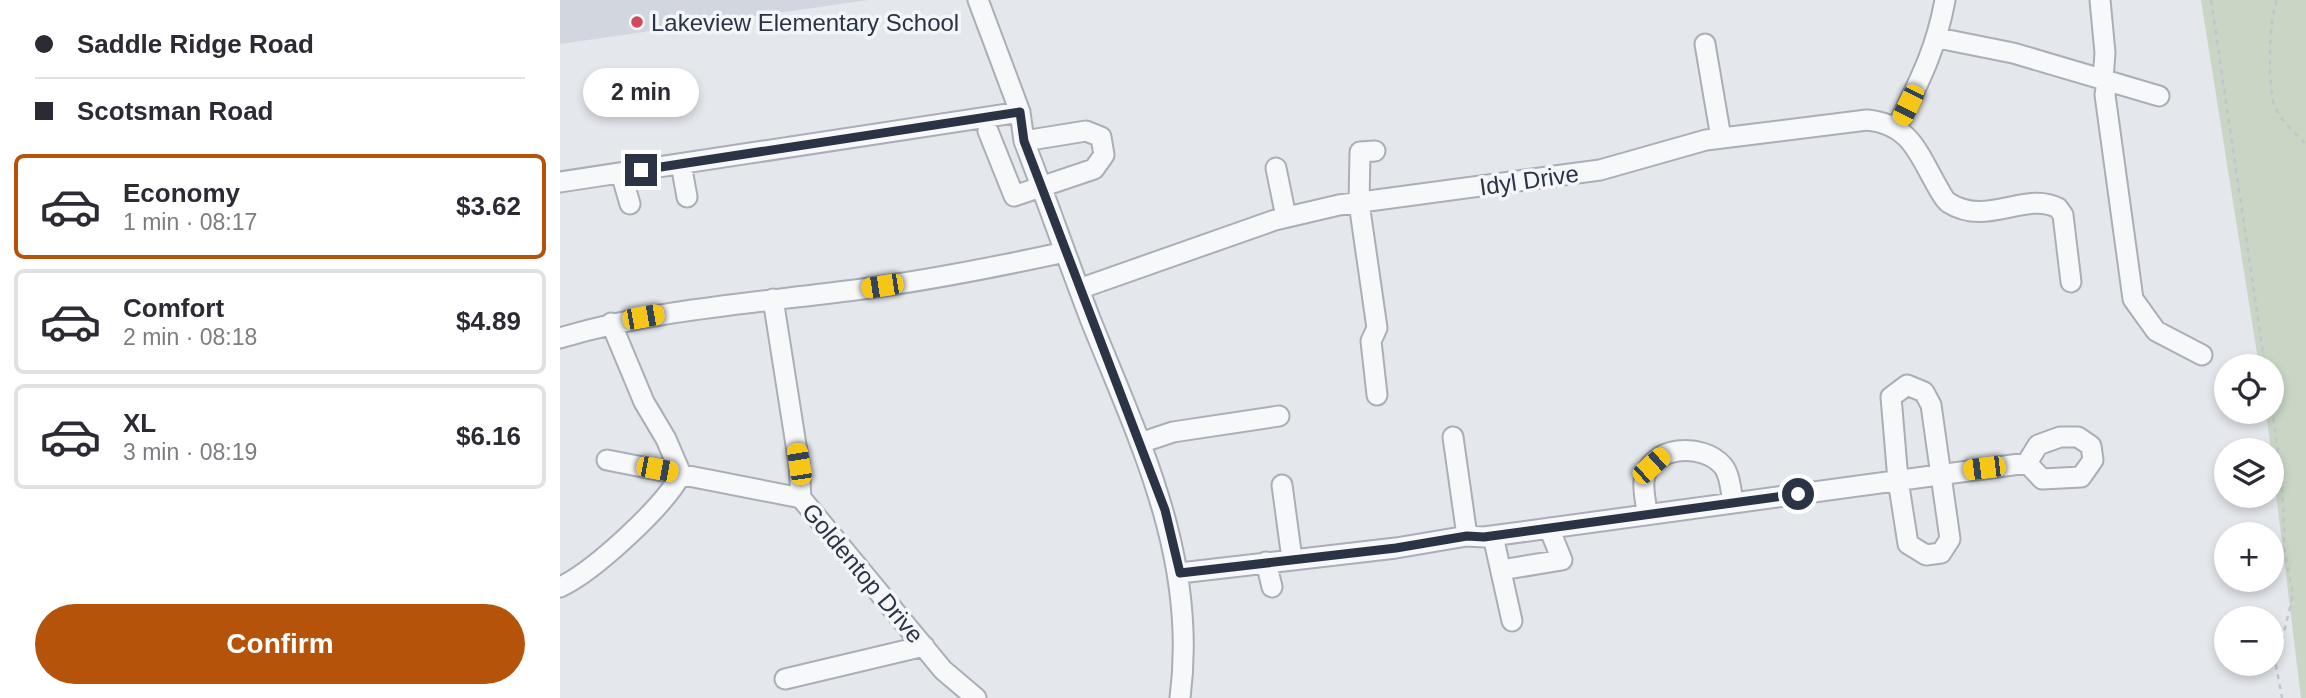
<!DOCTYPE html>
<html lang="en">
<head>
<meta charset="utf-8">
<style>
	:root { --surface:#fff; --page:#f7f7f7; --text:#2b2b33; --muted:#7c7c81; --line:#e1e1e2; --accent:#b45309 }
	body { margin:0; font-family:Arial,sans-serif; background:var(--page); color:var(--text); height:100vh; display:flex; flex-direction:column; font-size:26px; white-space:nowrap }
	* { box-sizing:border-box; margin:0 }
	p { font-size:23px; color:var(--muted) }
	.icon { flex:none; width:38px; height:38px; fill:none; stroke:currentColor; stroke-width:2; stroke-linecap:round; stroke-linejoin:round }
	.map { position:relative; flex:1; overflow:hidden }
	.panel { display:flex; flex-direction:column; background:var(--surface); width:560px }
	.panel>* { flex:none }
	.top-card { display:grid; align-content:center; height:154px; padding:0 35px; background:var(--surface) }
	.fabs { position:absolute; left:1654px; top:354px; display:grid; gap:14px }
	.fabs a { display:grid; place-items:center; width:70px; height:70px; border-radius:50%; background:var(--surface); box-shadow:0 4px 10px #0003; font-size:35px }
	.end { position:absolute; width:32px; height:32px; margin:-16px; border:9px solid #2b3445; background:#fff; box-shadow:0 0 0 4px #fff }
	.from { border-radius:50% }
	.bubble { position:absolute; height:49px; border-radius:24px; background:var(--surface); box-shadow:0 4px 10px #0003; font-size:23px; font-weight:700; line-height:49px; text-align:center }
	.car { position:absolute; width:21px; height:42px; margin:-21px -10px; border-radius:9px; box-shadow:0 0 5px 2px #0007; background:linear-gradient(#f5c518 24%,#345 0 40%,#f5c518 0 76%,#345 0 86%,#f5c518 0) }
	.top-card b { display:flex; align-items:center; gap:24px; height:66px; font-size:26px }
	.top-card b+b { border-top:2px solid var(--line) }
	.top-card i { width:18px; height:18px; background:var(--text) }
	ul { padding:0; list-style:none }
	li { display:flex; align-items:center; gap:21px; height:105px; margin:0 14px 10px; padding:0 21px; border:4px solid var(--line); border-radius:10px }
	li div { flex:1 }
	li b { display:block; font-size:26px }
	li em { font-style:normal; font-weight:700 }
	li.on { border-color:var(--accent) }
	li>.icon { width:63px; height:63px; stroke-width:1.5 }
	.button { display:flex; gap:14px; margin-top:auto; padding:14px 35px }
	.button a { flex:1; height:80px; border-radius:42px; background:var(--accent); color:#fff; font-size:28px; font-weight:700; line-height:80px; text-align:center }
	main { display:flex; flex:1; min-height:0 }
	.map>svg:first-child { display:block }
	.built { fill:#d2d6de }
	.green { fill:#c9d6c5 }
	.lines { fill:none; stroke-linecap:round; stroke-linejoin:round }
	.minor-casing { stroke:#a9aeb7; stroke-width:23 }
	.path { stroke:#c2c5cb; stroke-width:2.5; stroke-dasharray:5 5; stroke-linecap:butt }
	.minor { stroke:#f7f8fa; stroke-width:19 }
	.route { stroke:#2b3445; stroke-width:9 }
	.poi-dot { fill:#d1495b; stroke:#f4f6f9; stroke-width:2.5 }
	.labels { text-anchor:middle; dominant-baseline:central; stroke-width:7; stroke-linejoin:round; paint-order:stroke }
	.poi-label { font-size:24px; fill:#2b3445; stroke:#f4f6f9; text-anchor:start }
	.street-label { font-size:24px; fill:#2b3445; stroke:#f4f6f9 }
</style>
</head>
<body>
<main>
<section class="panel">
<div class="top-card">
<b><i class="from"></i>Saddle Ridge Road</b>
<b><i></i>Scotsman Road</b>
</div>
<ul>
<li class="on"><svg class="icon" aria-label="car" viewBox="0 0 24 24"><path d="M5 17H2v-5l4-1 3-4h7l3 4 3 1v5h-3M9 17h6M6 11h13"/><circle cx="7" cy="17" r="2"/><circle cx="17" cy="17" r="2"/></svg><div><b>Economy</b><p>1 min · 08:17</p></div><em>$3.62</em></li>
<li><svg class="icon" aria-label="car" viewBox="0 0 24 24"><path d="M5 17H2v-5l4-1 3-4h7l3 4 3 1v5h-3M9 17h6M6 11h13"/><circle cx="7" cy="17" r="2"/><circle cx="17" cy="17" r="2"/></svg><div><b>Comfort</b><p>2 min · 08:18</p></div><em>$4.89</em></li>
<li><svg class="icon" aria-label="car" viewBox="0 0 24 24"><path d="M5 17H2v-5l4-1 3-4h7l3 4 3 1v5h-3M9 17h6M6 11h13"/><circle cx="7" cy="17" r="2"/><circle cx="17" cy="17" r="2"/></svg><div><b>XL</b><p>3 min · 08:19</p></div><em>$6.16</em></li>
</ul>
<div class="button"><a>Confirm</a></div>
</section>
<div class="map">
<svg width="1746" height="698" viewBox="0 0 1746 698">
	<rect width="100%" height="100%" fill="#e4e7ec"/>
	<path class="built" d="M0,0h308l-308,44z"/>
	<path class="green" d="M1641,0h105v698h-5l-35,-287h6v-45h-13z"/>
	<g class="lines">
		<defs>
			<path id="minor" d="M418,0l42,112 4,29c23,60 44,120 67,180 50,124 107,239 89,377
				M1540,0l5,53 -2,27
				M1378,38l75,15 146,43
				M1145,44l16,94
				M1547,81l-2,14 28,204 23,32 46,24
				M1337,127c22,-45 39,-77 48,-127
				M428,131l26,65 80,-27 10,-14 -3,-18 -15,-6 -62,10
				M815,151l-15,1 -1,51 18,125 -6,13 6,54
				M121,164l6,33
				M716,168l10,49
				M61,173l9,31
				M0,182l460,-70
				M519,289l196,-69 64,-15 261,-35 106,-30 161,-20c43,4 51,33 70,66 3,5 7,14 12,17 38,24 76,-12 109,5l5,7 8,67
				M213,299l26,165 2,34
				M0,338c97,-29 195,-35 295,-48 70,-9 141,-23 210,-38
				M1347,385l17,7 7,13 19,134 -9,14 -15,2 -18,-11 -10,-64 -7,-83z
				M893,437l14,99
				M1500,437h18l13,9 2,14 -12,17 -39,2 -15,-16 11,-18z
				M580,443l33,-11 106,-16
				M47,460l194,38 142,172 33,28
				M722,485l10,74
				M1087,513c-1,-10 -4,-22 -3,-32 5,-36 59,-39 79,-15 7,8 8,26 10,36
				M933,536l19,85
				M706,562l6,25
				M941,570l61,-10 -13,-32
				M620,573l216,-25 71,-12 17,1 543,-74
				M0,587c33,-15 105,-81 121,-113l-15,-35 -22,-37 -33,-79
				M225,679l139,-33"/>
		</defs>
		<use href="#minor" class="minor-casing"/>
		<path class="path" d="M1651,0l54,366
			M1717,0c-8,18 -10,89 -2,107 7,15 20,26 31,37
			M1712,408l10,76 3,69 8,42 -17,70 6,33"/>
		<use href="#minor" class="minor"/>
	</g>
	<g class="lines">
		<path class="route" d="M81,170l379,-58 4,29 141,369 15,63 216,-25 71,-12 17,1 314,-43"/>
	</g>
	<circle class="poi-dot" cx="77" cy="22" r="7"/>
	<g class="labels">
		<g class="poi-label">
			<text x="91" y="22">Lakeview Elementary School</text>
		</g>
		<g class="street-label">
			<text transform="translate(969 180) rotate(-8)">Idyl Drive</text>
			<text transform="translate(303 573) rotate(50)">Goldentop Drive</text>
		</g>
	</g>
</svg>
<div class="fabs">
<a><svg class="icon" aria-label="locate" viewBox="0 0 24 24"><circle cx="12" cy="12" r="6"/><path d="M12 2v4M12 18v4M2 12h4M18 12h4"/></svg></a>
<a><svg class="icon" aria-label="layers" viewBox="0 0 24 24"><path d="M12 4l9 5-9 5-9-5zM3 14l9 5 9-5"/></svg></a>
<a>+</a>
<a>−</a>
</div>
<i class="end from" style="left:1238px;top:494px"></i>
<i class="end" style="left:81px;top:170px"></i>
<div class="bubble" style="left:23px;top:68px;width:116px">2 min</div>
<i class="car" style="left:1348px;top:105px;rotate:206deg"></i>
<i class="car" style="left:322px;top:286px;rotate:261deg"></i>
<i class="car" style="left:83px;top:317px;rotate:80deg"></i>
<i class="car" style="left:239px;top:464px;rotate:351deg"></i>
<i class="car" style="left:1091px;top:466px;rotate:48deg"></i>
<i class="car" style="left:1424px;top:468px;rotate:263deg"></i>
<i class="car" style="left:97px;top:469px;rotate:101deg"></i>
</div>
</main>
</body>
</html>
